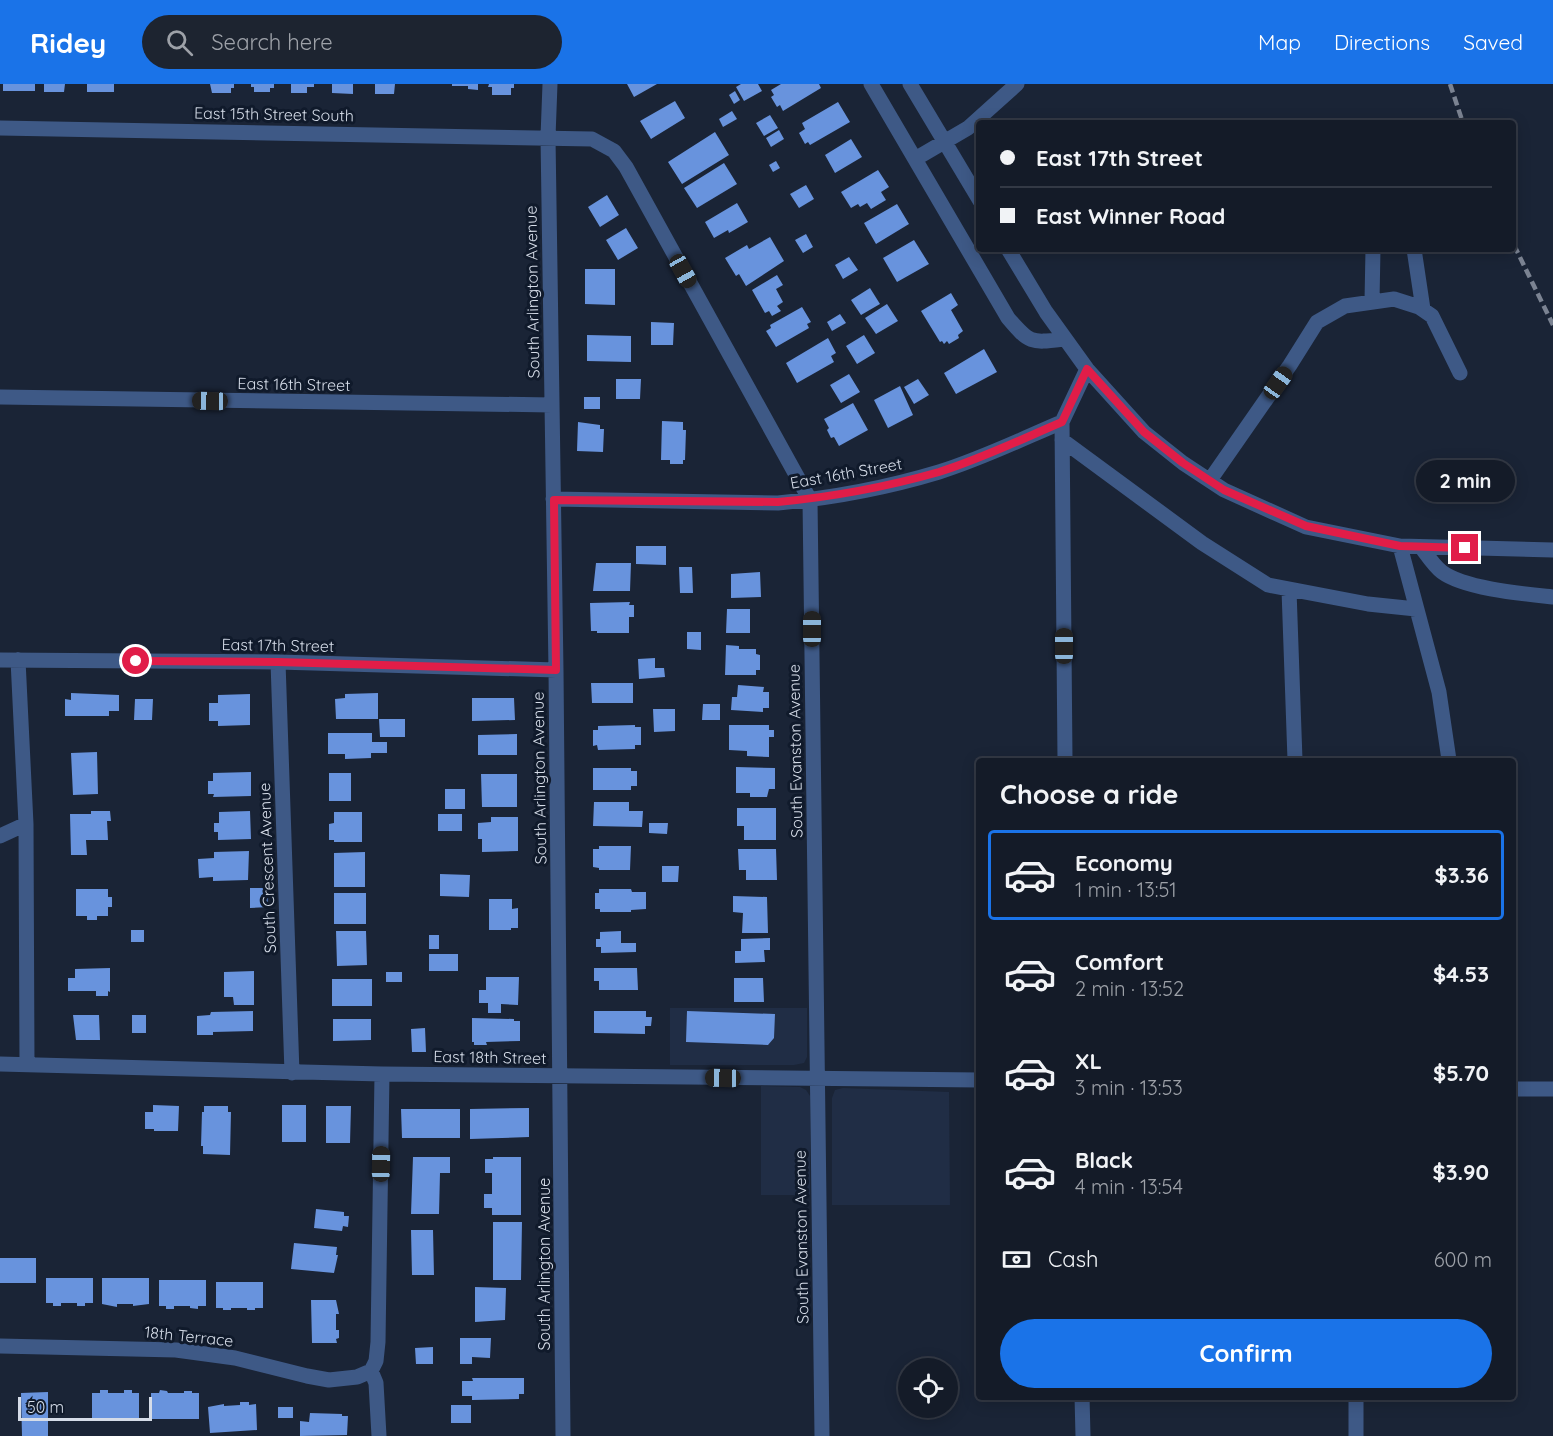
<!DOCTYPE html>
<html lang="en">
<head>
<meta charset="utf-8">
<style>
	:root { --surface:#141b28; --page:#1d2430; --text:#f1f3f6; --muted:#9da1a8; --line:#333945; --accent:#1a73e8 }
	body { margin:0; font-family:Quicksand,sans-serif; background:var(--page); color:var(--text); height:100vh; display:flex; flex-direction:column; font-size:22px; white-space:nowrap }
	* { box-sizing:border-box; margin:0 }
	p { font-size:20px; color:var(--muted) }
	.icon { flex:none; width:33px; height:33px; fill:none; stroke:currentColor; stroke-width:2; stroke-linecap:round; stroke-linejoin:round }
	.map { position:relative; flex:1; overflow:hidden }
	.panel { position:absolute; left:976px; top:674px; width:540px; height:642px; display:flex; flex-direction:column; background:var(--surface); border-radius:6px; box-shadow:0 3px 15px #0003,0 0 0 2px var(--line) }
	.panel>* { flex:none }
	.banner { position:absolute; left:976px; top:36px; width:540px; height:132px; border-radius:6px; box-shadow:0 3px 15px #0003,0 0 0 2px var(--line); display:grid; align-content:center; height:132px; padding:0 24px; background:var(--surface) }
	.buttons { position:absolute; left:898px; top:1274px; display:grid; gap:12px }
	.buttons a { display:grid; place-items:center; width:60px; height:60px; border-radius:50%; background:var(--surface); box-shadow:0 3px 15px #0003,0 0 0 2px var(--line); font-size:30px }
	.scale { position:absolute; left:18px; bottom:15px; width:134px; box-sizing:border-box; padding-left:6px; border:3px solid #d5dce8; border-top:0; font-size:16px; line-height:21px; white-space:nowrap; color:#d5dce8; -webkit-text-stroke:4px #101a2b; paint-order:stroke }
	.end { position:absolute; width:27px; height:27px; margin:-14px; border:8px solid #e11d48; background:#fff; box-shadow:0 0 0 3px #fff }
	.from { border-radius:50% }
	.bubble { position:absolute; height:42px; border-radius:21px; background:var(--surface); box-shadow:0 3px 15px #0003,0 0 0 2px var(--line); font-size:20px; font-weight:700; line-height:42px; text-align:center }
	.car { position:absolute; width:18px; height:36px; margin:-18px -9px; border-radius:8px; box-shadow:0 0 4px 2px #0007; background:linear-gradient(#222 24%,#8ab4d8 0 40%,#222 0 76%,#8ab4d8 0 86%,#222 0) }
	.banner b { display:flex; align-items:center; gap:21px; height:57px; font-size:22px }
	.banner b+b { border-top:2px solid var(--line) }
	.banner i { width:15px; height:15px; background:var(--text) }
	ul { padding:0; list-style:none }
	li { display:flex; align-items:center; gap:18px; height:90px; margin:0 12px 9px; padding:0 12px; border:3px solid transparent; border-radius:6px }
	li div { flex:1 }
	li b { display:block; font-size:22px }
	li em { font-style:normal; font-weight:700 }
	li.active { border-color:var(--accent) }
	li>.icon { width:54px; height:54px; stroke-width:1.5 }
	h2 { padding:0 24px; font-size:27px; line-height:72px }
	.pay { display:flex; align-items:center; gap:15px; height:66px; padding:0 24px; font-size:22px }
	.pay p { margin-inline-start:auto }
	.cta { display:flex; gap:12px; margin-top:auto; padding:12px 24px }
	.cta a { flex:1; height:69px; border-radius:36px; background:var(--accent); color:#fff; font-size:24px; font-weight:700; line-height:69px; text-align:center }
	header { display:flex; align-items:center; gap:36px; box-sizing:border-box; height:84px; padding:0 30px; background:var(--accent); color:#fff }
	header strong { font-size:28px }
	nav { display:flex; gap:33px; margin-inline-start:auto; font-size:21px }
	.search { width:420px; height:54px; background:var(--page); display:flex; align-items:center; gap:15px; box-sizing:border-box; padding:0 21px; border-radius:33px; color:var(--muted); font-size:22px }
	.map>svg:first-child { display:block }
	.built { fill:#202d45 }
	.building { fill:#6893dd }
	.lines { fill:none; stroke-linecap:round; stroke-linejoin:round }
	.minor { stroke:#3e5986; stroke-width:15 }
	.rail { stroke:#7b8392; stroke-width:4.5; stroke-dasharray:9 4.5; stroke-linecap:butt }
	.route { stroke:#e11d48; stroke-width:8 }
	.labels { text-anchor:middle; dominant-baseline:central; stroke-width:6; stroke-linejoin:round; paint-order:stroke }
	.street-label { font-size:16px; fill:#d5dce8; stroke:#101a2b }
</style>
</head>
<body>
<header>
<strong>Ridey</strong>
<div class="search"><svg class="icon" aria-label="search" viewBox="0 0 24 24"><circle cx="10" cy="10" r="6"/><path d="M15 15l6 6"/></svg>Search here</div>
<nav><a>Map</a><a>Directions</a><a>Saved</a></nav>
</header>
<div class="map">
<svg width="1553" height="1352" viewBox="0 0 1553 1352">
	<rect width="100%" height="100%" fill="#1a2436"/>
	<path class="built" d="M670,924h137v49l-3,6 -10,2h-124z
		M761,1002l39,1 6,3 4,6v99h-49z
		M843,1004l106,4 1,113h-118v-107l3,-8z"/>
	<path class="building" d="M3,0h32v7h-32z
		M44,0h21l-1,8h-20z
		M87,0h27v8h-27z
		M210,0h24v4h-3v5h-19z
		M251,0h23v4h-4v4h-16v-5h-3z
		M291,0h23v3h-7v6h-16z
		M332,0h21v10l-21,-1z
		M375,0h20l-1,10h-19z
		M452,0h26v6l-10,-1v-3h-16z
		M489,0h25v4h-3v7h-19v-8h-4z
		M627,0h30l-23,13z
		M741,0h17l4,7 -18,10 -8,-14z
		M781,0h38l2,4 -38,23 -3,-6 -3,2 -6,-10 3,-2 -3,-5z
		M735,7l5,9 -6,4 -5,-9z
		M675,17l10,17 -34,21 -11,-18z
		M838,18l12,20 -40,23 -2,-3 -3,2 -6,-11 6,-4 -3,-6z
		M732,27l5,8 -14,8 -4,-8z
		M770,31l8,13 -14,8 -8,-13z
		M779,46l5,9 -13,8 -5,-9z
		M715,48l14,23 -47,29 -14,-22z
		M851,55l11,18 -27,16 -10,-18z
		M776,77l4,7 -7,4 -4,-7z
		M724,79l13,21 -40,24 -13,-20z
		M878,86l11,17 -8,5 5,8 -15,9 -4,-6 -7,4 -2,-3 -7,4 -10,-16z
		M806,101l8,14 -15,9 -9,-14z
		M607,111l12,20 -19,12 -12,-20z
		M737,119l11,19 -19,11 -1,-3 -14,8 -9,-16z
		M897,120l12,20 -33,20 -12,-21z
		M626,144l12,20 -20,12 -12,-20z
		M806,150l7,13 -10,6 -8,-13z
		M770,153l14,24 -38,25 -7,-12 -3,2 -11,-18 22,-13 2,4z
		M914,156l15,24 -32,18 -14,-24z
		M849,173l9,13 -15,9 -8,-14z
		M585,185h30v36l-30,-1z
		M777,191l6,10 -7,4 7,13 -6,4 4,5 -9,5 -3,-5 -4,2 -13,-23z
		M870,204l10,16 -19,11 -10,-15z
		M951,209l7,12 -7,5 12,21 -5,4 1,3 -10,6 -2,-3 -3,3 -2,-3 -2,1 -19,-31z
		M887,220l11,17 -22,13 -11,-16z
		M802,223l9,15 -4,2 2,4 -33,19 -10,-16 5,-3 -1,-3z
		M840,230l6,9 -14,8 -5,-9z
		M651,238l23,1 -1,22h-22z
		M587,251l44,1v26l-44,-1z
		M864,251l11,18 -18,11 -11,-18z
		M828,254l8,15 -5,3 3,6 -37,21 -11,-20z
		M984,265l13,23 -41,22 -12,-21z
		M849,290l11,18 -19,11 -11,-18z
		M616,295h25l-1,20h-24z
		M918,295l11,16 -15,9 -10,-17z
		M900,302l13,29 -25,13 -14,-28z
		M584,313h16v12h-16z
		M853,319l15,27 -29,16 -5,-9 -3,1 -4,-8 2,-2 -5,-9z
		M662,337l21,1v8h3l-1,30h-2v4h-13v-4h-9z
		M578,338l22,3v4h4l-1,23 -26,-1z
		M636,462h30v19l-30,-1z
		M596,479h35l-1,28h-37z
		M679,483h13l1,26h-13z
		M760,488l1,25 -30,1v-24z
		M630,518l-1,3h5v12h-5v16h-32v-2h-6l-1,-28z
		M727,525h23v24h-24z
		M687,548h14v18l-14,-1z
		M726,561l13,1v3h17v5l4,1v15h-4v5h-31z
		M655,574v10h9l1,9 -26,2 -1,-20z
		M591,599h42v20h-41z
		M738,601l26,2 -1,5h6v16h-6v4l-32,-2 1,-13h5z
		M71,609l48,2v16h-10v5h-44v-17l6,1z
		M378,609v26h-42l-1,-20 10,-1v-4z
		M250,610v31l-32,1v-5h-9v-18h9v-8z
		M472,614h42l1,22 -43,1z
		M135,615h18l-1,21h-18z
		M703,620h17v16h-18z
		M653,625h22v22l-21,1z
		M379,635h26v18h-25z
		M635,641v2h6v18h-6v4l-37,1 -1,-5 -4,1v-16h5v-4z
		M729,641h40v5h5v7h-5v20l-22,-1v-5l-18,-1z
		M328,649h44v9h15v11h-16v5l-26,1v-5h-17z
		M517,650v21h-39v-20z
		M97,668l1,42 -25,1 -2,-42z
		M736,683l39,1v21h-6l-2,8h-17v-4h-14z
		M593,684h38v3h6v15h-6v4h-38z
		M251,688v24l-38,1 1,-3h-6v-13h5v-8z
		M329,689h22v28h-22z
		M481,690h36v33h-35z
		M445,705h20v20h-20z
		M594,718h35v9h14l-1,16 -49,-1z
		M737,724h39v32h-32v-14h-7z
		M91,727h19l1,10h-4l1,19h-22l1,15h-16l-1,-41h21z
		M250,727l1,28 -33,1v-8h-4v-9h5v-11z
		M334,728h28v30h-28v-2h-5v-16l5,-1z
		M438,730h24v17h-24z
		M491,733h27v34l-36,1v-13h-4v-16l13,-1z
		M649,739h19l-1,11 -18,-1z
		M599,762h32l-1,24h-31v-2l-6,-1v-18h6z
		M738,765h38l1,31h-31v-10h-7z
		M249,767l-1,29 -35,1v-4l-14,1 -1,-19 16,-1v-6z
		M365,768v35h-31v-34z
		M662,782h17l-1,16h-16z
		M440,790l30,1 -1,22 -29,-1z
		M250,804h17l1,19 -18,1z
		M76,805h32v8h4v10h-4v9h-11v4h-10v-4h-11z
		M599,805h32l1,3h14v17l-15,1v2h-31v-3h-5v-16h4z
		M334,809h32v31h-32z
		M733,812l34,1 1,36h-26l1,-20 -10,-1z
		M489,815h23v10l6,-1v20h-7v2h-22z
		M131,846h13v12h-13z
		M336,847h30l1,34 -30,1z
		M621,847v12h15v9l-35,1v-6h-5v-8h4v-7z
		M429,851h10v14h-10z
		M770,854v12h-6l1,12 -30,1v-12h6v-12z
		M429,870h29v17h-29z
		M110,884v24l-2,-1v5h-12v-5h-28v-13h7v-9z
		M594,884h43l1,22h-39v-9h-5z
		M254,887v34h-20l-1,-8h-9v-25z
		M386,888h16v10h-16z
		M486,893h33l-1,28 -17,-1v9h-13v-10h-9v-13h7z
		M734,894h29l1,24h-30z
		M332,895h40v27h-40z
		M253,927v20l-40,1v3h-16v-19l13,-1 1,-3z
		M594,927h52v6h6l-1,9h-6v8l-51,-1z
		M687,927l88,3 -1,24 -6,7 -82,-3z
		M73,931h26l1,25h-24z
		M132,931h14v18h-14z
		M472,934l42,1v2h6v20l-34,1 1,3h-13v-3h-2z
		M333,935h38v21l-38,1z
		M425,944l1,24h-14l-1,-23z
		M153,1021l26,1 -1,25h-24v-2h-9v-17h8z
		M282,1021h24v37h-24z
		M204,1022h24v6h3l-1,43 -27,-1v-8h-2l1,-34h2z
		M326,1022h25l-1,37h-24z
		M529,1024v29l-59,2v-30z
		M401,1025h59v29h-58z
		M413,1073h37v16h-10l-1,41h-28z
		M493,1073h28v58h-29v-7h-8v-14h8v-21h-7v-14h8z
		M316,1125l28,3v4h5l-1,11 -5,-1 -1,5 -28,-3z
		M493,1138h29l-1,58h-28z
		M411,1146h22l1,45h-22z
		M294,1159l43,4 -1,8h2l-4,18 -43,-4z
		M0,1174h36v25h-36z
		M46,1194h47v25h-8v3h-8v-3h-16v3h-8v-3h-7z
		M102,1194h47v26l-16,2v-2h-16v3l-15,-3z
		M159,1196h47v26h-8v3l-8,-1v-2h-16v3h-8v-3h-7z
		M216,1198h47v26h-8v2h-8v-2h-16v2h-8v-2h-7z
		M475,1203l31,1 -1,32 -30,2z
		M311,1216h25l3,14h-3v16h3v8l-3,1 1,4h-25z
		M460,1254h31l-1,20 -18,-1v7h-12z
		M433,1263v17h-17l-1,-16z
		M472,1294h52v16h-5v5l-47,1v-4h-10v-15h11z
		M100,1306h8v3h16v-3h8v3h7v25h-47v-25h8z
		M160,1306l7,1 1,2h16v-2h8v2h7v26h-48v-26h8z
		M48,1308v44h-26l-1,-43z
		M240,1318h9v3l7,-1 1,26 -47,3 -2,-26 16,-3v2l16,-1z
		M451,1321h20v18h-20z
		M278,1323h15v11h-15z
		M310,1329l32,1v2h6l-1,19 -47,1v-15l9,1z"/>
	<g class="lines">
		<path class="minor" d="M550,0l-2,53 8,533 7,766
			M871,0l137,234c22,26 23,25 57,21
			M910,0l70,117
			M0,44l592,11 22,12 12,16 184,333 12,936
			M915,75l53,-31 49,-44
			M1008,165l38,63 41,57 57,63 39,31 41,27 82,37 94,19 153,4
			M1414,165l9,60
			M1372,217l1,-52
			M0,313l552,8
			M1062,356l140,103 66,42 100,19 48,5
			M1210,396l80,-115 27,-43 28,-16 49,-7 25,8 13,9 28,57
			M553,415l225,4c54,-5 108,-15 161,-31 42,-13 83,-33 123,-50
			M1400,462l39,146 10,68
			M1421,463c6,8 13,19 21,25 23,17 83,22 111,25
			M1289,506l6,170
			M0,576l278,2 278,8
			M18,576l8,164 1,241
			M278,578l14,411
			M1065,676l-3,-338 25,-53
			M0,752l26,-12
			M0,980l382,10 598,6
			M1514,1005h39
			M0,1262l176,4 59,8 72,18 22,4 28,-3 14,-6
			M1082,1312l1,40
			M1356,1312v40
			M379,1352l-3,-53 -5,-12 5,-10 2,-19 4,-268"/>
		<path class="rail" d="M1450,0l13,39
			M1514,161l39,80"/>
	</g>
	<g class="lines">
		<path class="route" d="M136,577l142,1 278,8 -2,-170 224,2c54,-5 108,-15 161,-30 42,-13 83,-33 123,-50l25,-53 57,63 39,31 41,27 82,36 94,20 65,2"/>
	</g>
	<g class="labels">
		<g class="street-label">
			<text transform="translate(274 30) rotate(1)">East 15th Street South</text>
			<text transform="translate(532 208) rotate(-91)">South Arlington Avenue</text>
			<text transform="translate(294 300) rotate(1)">East 16th Street</text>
			<text transform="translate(846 389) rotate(-10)">East 16th Street</text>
			<text transform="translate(278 561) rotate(1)">East 17th Street</text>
			<text transform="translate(795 667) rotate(-91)">South Evanston Avenue</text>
			<text transform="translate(539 694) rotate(-91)">South Arlington Avenue</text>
			<text transform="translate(267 784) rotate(-92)">South Crescent Avenue</text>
			<text transform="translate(490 973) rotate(1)">East 18th Street</text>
			<text transform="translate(801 1153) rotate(-91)">South Evanston Avenue</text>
			<text transform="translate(544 1180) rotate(-90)">South Arlington Avenue</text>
			<text transform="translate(189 1252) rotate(6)">18th Terrace</text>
		</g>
	</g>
</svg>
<div class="buttons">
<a><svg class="icon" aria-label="locate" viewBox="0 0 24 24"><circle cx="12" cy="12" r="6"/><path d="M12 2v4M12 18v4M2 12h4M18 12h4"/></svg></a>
</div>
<div class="scale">50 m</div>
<i class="end from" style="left:136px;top:577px"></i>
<i class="end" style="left:1465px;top:464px"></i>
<div class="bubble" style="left:1416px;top:376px;width:99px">2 min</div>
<i class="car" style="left:683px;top:187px;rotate:151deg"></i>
<i class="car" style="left:1278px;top:299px;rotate:35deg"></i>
<i class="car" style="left:210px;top:317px;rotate:271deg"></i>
<i class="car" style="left:812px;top:545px;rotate:0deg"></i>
<i class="car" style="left:1064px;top:562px;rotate:0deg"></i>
<i class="car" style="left:723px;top:994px;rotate:271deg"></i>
<i class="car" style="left:381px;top:1080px;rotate:1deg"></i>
<div class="banner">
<b><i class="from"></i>East 17th Street</b>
<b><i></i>East Winner Road</b>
</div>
<section class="panel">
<h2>Choose a ride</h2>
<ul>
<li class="active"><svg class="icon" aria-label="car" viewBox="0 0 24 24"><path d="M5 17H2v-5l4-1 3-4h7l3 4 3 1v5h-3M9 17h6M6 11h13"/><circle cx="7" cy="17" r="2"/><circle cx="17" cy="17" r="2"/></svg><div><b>Economy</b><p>1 min · 13:51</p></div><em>$3.36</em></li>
<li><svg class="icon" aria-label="car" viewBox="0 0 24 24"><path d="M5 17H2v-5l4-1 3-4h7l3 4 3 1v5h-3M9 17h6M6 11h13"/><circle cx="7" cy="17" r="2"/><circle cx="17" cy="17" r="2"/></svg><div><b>Comfort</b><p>2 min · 13:52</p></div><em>$4.53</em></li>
<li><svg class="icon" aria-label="car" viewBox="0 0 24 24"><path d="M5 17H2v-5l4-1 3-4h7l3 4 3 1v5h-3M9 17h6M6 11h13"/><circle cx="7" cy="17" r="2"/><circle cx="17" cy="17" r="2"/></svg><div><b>XL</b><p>3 min · 13:53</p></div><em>$5.70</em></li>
<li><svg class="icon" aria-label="car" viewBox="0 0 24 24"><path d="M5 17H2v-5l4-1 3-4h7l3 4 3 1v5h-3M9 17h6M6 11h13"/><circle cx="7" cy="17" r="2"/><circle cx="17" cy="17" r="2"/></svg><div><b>Black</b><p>4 min · 13:54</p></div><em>$3.90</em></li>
</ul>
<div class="pay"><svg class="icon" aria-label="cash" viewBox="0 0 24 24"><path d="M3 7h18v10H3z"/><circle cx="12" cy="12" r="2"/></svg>Cash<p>600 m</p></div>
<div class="cta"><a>Confirm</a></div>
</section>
</div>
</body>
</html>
